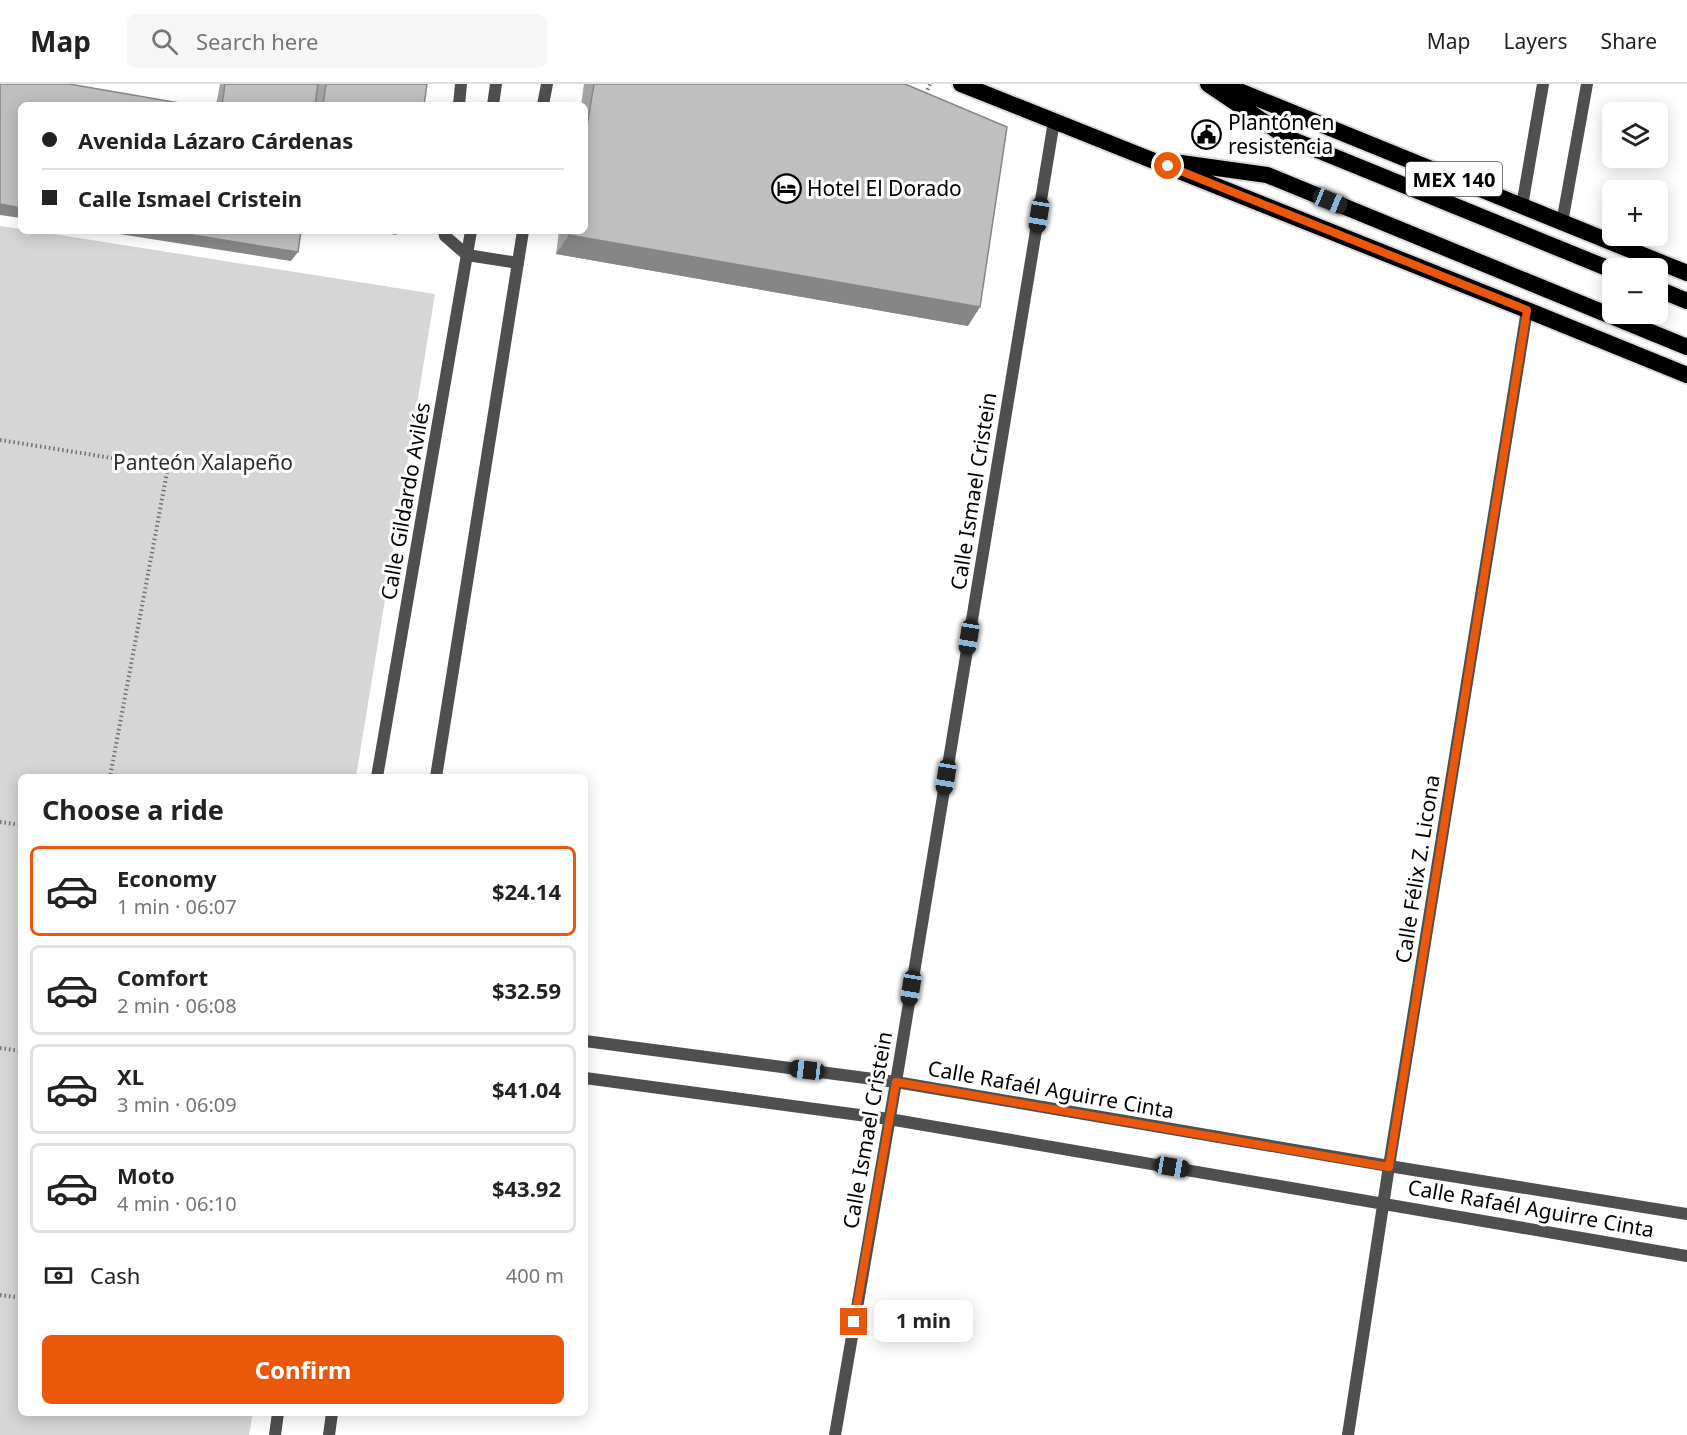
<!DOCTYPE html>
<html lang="en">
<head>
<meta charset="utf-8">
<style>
	:root { --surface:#fff; --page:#f6f6f6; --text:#222; --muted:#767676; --line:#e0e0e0; --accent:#ea580c }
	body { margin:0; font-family:"Noto Sans",sans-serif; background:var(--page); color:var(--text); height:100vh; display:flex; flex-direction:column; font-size:22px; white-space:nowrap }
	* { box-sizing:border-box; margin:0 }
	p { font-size:20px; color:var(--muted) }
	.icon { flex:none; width:33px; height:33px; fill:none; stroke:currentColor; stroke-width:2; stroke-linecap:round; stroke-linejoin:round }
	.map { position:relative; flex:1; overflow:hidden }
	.sheet { position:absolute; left:18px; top:690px; width:570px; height:642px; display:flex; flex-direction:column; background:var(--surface); border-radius:9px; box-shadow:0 3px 15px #0003 }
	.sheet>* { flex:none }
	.top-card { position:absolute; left:18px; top:18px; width:570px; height:132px; border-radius:9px; box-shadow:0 3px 15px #0003; display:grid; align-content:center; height:132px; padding:0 24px; background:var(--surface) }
	.controls { position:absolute; left:1602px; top:18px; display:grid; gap:12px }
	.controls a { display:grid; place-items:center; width:66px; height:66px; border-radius:9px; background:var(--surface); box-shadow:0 3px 15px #0003; font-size:30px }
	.end { position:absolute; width:27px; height:27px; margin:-14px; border:8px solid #ea580c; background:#fff; box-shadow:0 0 0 3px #fff }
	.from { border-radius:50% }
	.bubble { position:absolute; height:42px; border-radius:9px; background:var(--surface); box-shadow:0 3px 15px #0003; font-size:20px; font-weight:700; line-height:42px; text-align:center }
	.car { position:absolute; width:18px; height:36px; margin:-18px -9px; border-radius:8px; box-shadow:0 0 4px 2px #0007; background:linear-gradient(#222 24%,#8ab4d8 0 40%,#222 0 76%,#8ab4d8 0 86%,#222 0) }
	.top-card b { display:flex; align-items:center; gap:21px; height:57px; font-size:22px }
	.top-card b+b { border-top:2px solid var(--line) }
	.top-card i { width:15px; height:15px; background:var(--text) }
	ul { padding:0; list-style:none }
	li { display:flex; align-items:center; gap:18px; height:90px; margin:0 12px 9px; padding:0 12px; border:3px solid var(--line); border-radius:9px }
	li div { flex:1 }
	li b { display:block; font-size:22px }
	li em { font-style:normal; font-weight:700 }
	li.selected { border-color:var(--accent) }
	li>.icon { width:54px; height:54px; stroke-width:1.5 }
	h2 { padding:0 24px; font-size:27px; line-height:72px }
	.pay { display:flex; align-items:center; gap:15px; height:66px; padding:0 24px; font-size:22px }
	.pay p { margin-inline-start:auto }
	.cta { display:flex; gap:12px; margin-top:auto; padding:12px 24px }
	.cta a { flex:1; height:69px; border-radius:9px; background:var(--accent); color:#fff; font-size:24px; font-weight:700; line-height:69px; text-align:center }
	header { display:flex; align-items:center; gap:36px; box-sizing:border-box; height:84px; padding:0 30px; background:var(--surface); border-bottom:2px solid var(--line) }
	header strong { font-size:28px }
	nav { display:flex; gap:33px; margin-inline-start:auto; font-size:21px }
	.search { width:420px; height:54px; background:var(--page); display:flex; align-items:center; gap:15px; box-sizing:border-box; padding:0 21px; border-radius:9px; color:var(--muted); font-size:22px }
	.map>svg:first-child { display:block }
	.green { fill:#d6d6d6 }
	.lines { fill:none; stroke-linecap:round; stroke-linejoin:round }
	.trunk-casing { stroke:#dbdbdb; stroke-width:20 }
	.path { stroke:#717171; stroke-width:4; stroke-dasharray:1.5 3; stroke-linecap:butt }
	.service { stroke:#4f4f4f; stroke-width:12 }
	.minor { stroke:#4f4f4f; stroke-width:12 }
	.trunk { stroke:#000; stroke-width:16 }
	.wall { fill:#a4a4a4 }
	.shaded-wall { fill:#868686 }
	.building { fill:#bfbfbf; stroke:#868686; stroke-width:1.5 }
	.route { stroke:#ea580c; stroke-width:8 }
	.labels { text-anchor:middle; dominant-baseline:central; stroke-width:6; stroke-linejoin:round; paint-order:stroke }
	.shield { fill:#fff; stroke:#4c4c4c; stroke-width:1.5 }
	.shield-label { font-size:20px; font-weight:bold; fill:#000 }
	.poi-label { font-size:21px; fill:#000; stroke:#fff; text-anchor:start }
	.park-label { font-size:21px; fill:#2d2d2d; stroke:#fff }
	.street-label { font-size:21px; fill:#000; stroke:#fff }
</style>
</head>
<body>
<header>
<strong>Map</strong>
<div class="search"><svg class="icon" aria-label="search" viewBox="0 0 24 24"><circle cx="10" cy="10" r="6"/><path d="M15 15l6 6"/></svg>Search here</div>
<nav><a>Map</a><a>Layers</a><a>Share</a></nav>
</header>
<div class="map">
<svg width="1687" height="1351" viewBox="0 0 1687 1351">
	<rect width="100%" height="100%" fill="#fff"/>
	<path class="green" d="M0,142l21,3v2h13l401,63 -79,483h-335v636h232l-4,22h-249z"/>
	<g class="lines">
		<defs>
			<path id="trunk" d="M961,0l566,226 160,65
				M1208,0l80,54 324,132
				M1222,0l465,189
				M1174,78l93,13 420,172
				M1658,205l29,12"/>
		</defs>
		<use href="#trunk" class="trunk-casing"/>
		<path class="path" d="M923,11l2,1 5,-12
			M0,356l168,27 -58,310
			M0,738l21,3
			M0,964l21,3
			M0,1211l15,2"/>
		<path class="service" d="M459,21l2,-21
			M444,147l1,5 22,19 51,8"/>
		<path class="minor" d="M493,21l3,-21
			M543,21l4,-21
			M1522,122l21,-122
			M1562,139l25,-139
			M377,693l94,-546
			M436,693l87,-546
			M585,957l311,41 493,84 298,48
			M585,994l304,41 798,137
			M275,1351l3,-22
			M329,1351l3,-22
			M835,1351l61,-353 158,-961
			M1348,1351l41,-269 138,-856"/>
		<use href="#trunk" class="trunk"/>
	</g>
	<path class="wall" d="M220,0h207l-3,21h-208z
		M584,0h321l63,242 -412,-72 3,-23h26v-126h-4z"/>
	<path class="shaded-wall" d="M0,120l21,4v10l-21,-3z
		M100,147h68l130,21 -7,9z
		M375,147h24l-3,4z
		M569,151l411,72 -12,19 -412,-72z"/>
	<path class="building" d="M0,0h69l122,21h-170v103l-21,-4z
		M225,0h93l-3,21h-93z
		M326,0h101l-3,21h-101z
		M594,0h311l102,43 -27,180 -411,-72v-4h16v-93z
		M168,147h133l-3,21z"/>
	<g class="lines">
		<path class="route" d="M854,1238l42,-240 493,85 138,-857 -359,-144"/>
	</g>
	<defs>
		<symbol id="civic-ring" viewBox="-11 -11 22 22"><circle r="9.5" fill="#fff" stroke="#000" stroke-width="1.5"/><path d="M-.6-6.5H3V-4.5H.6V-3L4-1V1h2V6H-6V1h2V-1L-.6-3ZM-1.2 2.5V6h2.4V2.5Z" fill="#000"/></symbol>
		<symbol id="hotel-ring" viewBox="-11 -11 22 22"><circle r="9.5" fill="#fff" stroke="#000" stroke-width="1.5"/><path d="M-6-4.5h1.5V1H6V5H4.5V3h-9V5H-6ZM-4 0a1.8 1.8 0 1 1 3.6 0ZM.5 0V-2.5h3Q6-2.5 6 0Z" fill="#000"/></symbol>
	</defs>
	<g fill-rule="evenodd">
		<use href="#civic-ring" x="1190" y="34" width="33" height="33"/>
		<use href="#hotel-ring" x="770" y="88" width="33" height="33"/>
	</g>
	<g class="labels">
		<rect class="shield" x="1406" y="78" width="96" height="34" rx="4.5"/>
		<g class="shield-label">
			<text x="1454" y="95">MEX 140</text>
		</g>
		<g class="poi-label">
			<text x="1228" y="38">Plantón en<tspan x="1228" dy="24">resistencia</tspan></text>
			<text x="807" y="104">Hotel El Dorado</text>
		</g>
		<g class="park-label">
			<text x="203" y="378">Panteón Xalapeño</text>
		</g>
		<g class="street-label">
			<text transform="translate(973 407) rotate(-81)">Calle Ismael Cristein</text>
			<text transform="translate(405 417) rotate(-80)">Calle Gildardo Avilés</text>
			<text transform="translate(1417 785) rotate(-81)">Calle Félix Z. Licona</text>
			<text transform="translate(1051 1005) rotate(10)">Calle Rafaél Aguirre Cinta</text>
			<text transform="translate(867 1046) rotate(-80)">Calle Ismael Cristein</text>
			<text transform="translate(1531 1124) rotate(10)">Calle Rafaél Aguirre Cinta</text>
		</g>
	</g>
</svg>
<div class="controls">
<a><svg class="icon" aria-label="layers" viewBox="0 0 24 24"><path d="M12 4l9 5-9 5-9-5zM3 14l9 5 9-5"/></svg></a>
<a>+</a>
<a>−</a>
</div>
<i class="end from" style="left:1168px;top:82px"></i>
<i class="end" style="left:854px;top:1238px"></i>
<div class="bubble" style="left:874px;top:1216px;width:99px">1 min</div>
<i class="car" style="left:1330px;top:117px;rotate:112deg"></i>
<i class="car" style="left:1039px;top:131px;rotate:189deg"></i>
<i class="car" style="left:969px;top:553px;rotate:189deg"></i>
<i class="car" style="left:946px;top:693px;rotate:189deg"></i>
<i class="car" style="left:911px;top:904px;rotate:189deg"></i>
<i class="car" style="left:807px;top:986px;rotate:277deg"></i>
<i class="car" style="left:1172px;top:1083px;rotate:100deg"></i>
<div class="top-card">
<b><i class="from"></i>Avenida Lázaro Cárdenas</b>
<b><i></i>Calle Ismael Cristein</b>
</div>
<section class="sheet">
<h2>Choose a ride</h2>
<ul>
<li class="selected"><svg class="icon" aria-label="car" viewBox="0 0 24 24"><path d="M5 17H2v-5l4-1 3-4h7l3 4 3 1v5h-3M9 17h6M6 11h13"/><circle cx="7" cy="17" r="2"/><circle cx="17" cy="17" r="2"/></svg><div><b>Economy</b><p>1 min · 06:07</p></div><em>$24.14</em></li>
<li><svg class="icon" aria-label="car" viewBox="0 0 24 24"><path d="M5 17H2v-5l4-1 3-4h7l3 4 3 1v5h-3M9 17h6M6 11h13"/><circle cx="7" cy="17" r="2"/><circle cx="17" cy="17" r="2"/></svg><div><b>Comfort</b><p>2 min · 06:08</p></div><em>$32.59</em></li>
<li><svg class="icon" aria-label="car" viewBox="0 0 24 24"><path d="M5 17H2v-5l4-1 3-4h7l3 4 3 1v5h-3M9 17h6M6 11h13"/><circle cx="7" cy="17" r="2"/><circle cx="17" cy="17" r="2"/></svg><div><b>XL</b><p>3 min · 06:09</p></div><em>$41.04</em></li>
<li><svg class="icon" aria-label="car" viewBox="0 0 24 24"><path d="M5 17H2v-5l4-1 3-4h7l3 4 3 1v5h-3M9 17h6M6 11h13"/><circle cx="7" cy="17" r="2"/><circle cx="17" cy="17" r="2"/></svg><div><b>Moto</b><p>4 min · 06:10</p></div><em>$43.92</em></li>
</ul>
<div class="pay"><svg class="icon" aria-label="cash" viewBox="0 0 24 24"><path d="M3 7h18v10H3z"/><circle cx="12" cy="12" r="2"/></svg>Cash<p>400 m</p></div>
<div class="cta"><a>Confirm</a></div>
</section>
</div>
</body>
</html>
